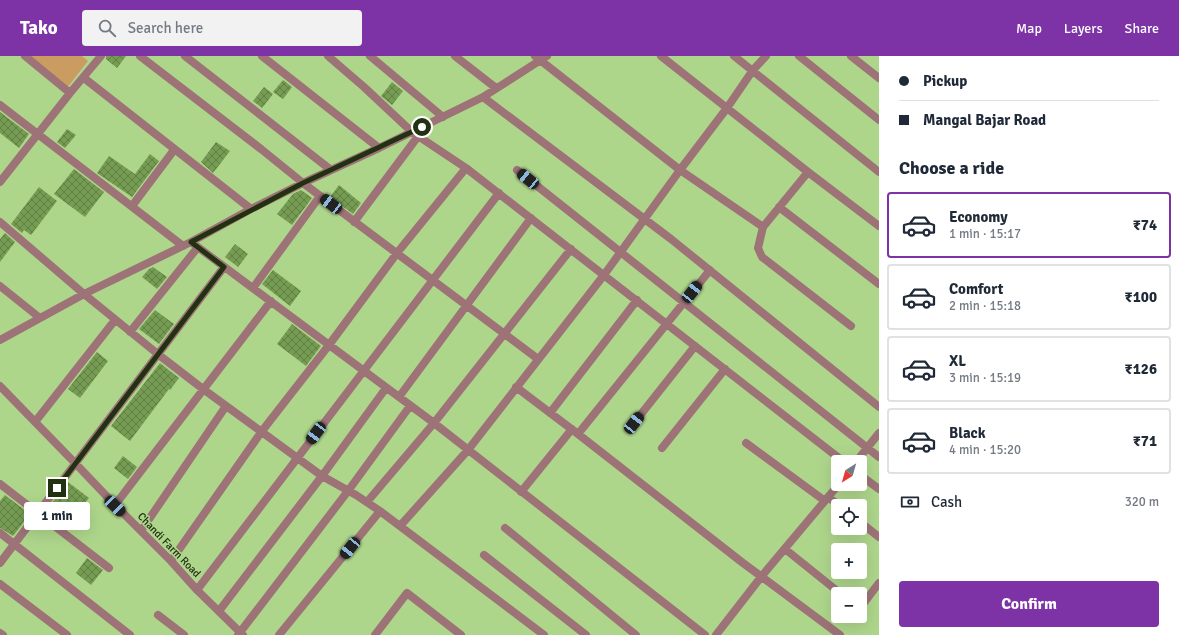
<!DOCTYPE html>
<html lang="en">
<head>
<meta charset="utf-8">
<style>
	:root { --surface:#fff; --page:#f2f2f3; --text:#1f2937; --muted:#747a83; --line:#e0e1e3; --accent:#7d33a5 }
	body { margin:0; font-family:Signika,sans-serif; background:var(--page); color:var(--text); height:100vh; display:flex; flex-direction:column; font-size:15px; white-space:nowrap }
	* { box-sizing:border-box; margin:0 }
	p { font-size:13px; color:var(--muted) }
	.icon { flex:none; width:22px; height:22px; fill:none; stroke:currentColor; stroke-width:2; stroke-linecap:round; stroke-linejoin:round }
	.map { position:relative; flex:1; overflow:hidden }
	.drawer { display:flex; flex-direction:column; background:var(--surface); width:300px }
	.drawer>* { flex:none }
	.guide { display:grid; align-content:center; height:88px; padding:0 20px; background:var(--surface) }
	.needle { width:26px; rotate:217deg }
	.fabs { position:absolute; left:831px; top:399px; display:grid; gap:8px }
	.fabs a { display:grid; place-items:center; width:36px; height:36px; border-radius:4px; background:var(--surface); box-shadow:0 4px 16px #0002; font-size:20px }
	.end { position:absolute; width:18px; height:18px; margin:-9px; border:5px solid #213112; background:#fff; box-shadow:0 0 0 2px #fff }
	.from { border-radius:50% }
	.bubble { position:absolute; height:28px; border-radius:4px; background:var(--surface); box-shadow:0 4px 16px #0002; font-size:13px; font-weight:800; line-height:28px; text-align:center }
	.car { position:absolute; width:12px; height:24px; margin:-12px -6px; border-radius:5px; box-shadow:0 0 3px 1px #0007; background:linear-gradient(#222 24%,#8ab4d8 0 40%,#222 0 76%,#8ab4d8 0 86%,#222 0) }
	.guide b { display:flex; align-items:center; gap:14px; height:38px; font-size:15px }
	.guide b+b { border-top:1px solid var(--line) }
	.guide i { width:10px; height:10px; background:var(--text) }
	ul { padding:0; list-style:none }
	li { display:flex; align-items:center; gap:12px; height:66px; margin:0 8px 6px; padding:0 12px; border:2px solid var(--line); border-radius:4px }
	li div { flex:1 }
	li b { display:block; font-size:15px }
	li em { font-style:normal; font-weight:800 }
	li.selected { border-color:var(--accent) }
	li>.icon { width:36px; height:36px; stroke-width:1.5 }
	h2 { padding:0 20px; font-size:18px; line-height:48px }
	.pay { display:flex; align-items:center; gap:10px; height:44px; padding:0 20px; font-size:15px }
	.pay p { margin-inline-start:auto }
	.button { display:flex; gap:8px; margin-top:auto; padding:8px 20px }
	.button a { flex:1; height:46px; border-radius:4px; background:var(--accent); color:#fff; font-size:16px; font-weight:800; line-height:46px; text-align:center }
	header { display:flex; align-items:center; gap:24px; box-sizing:border-box; height:56px; padding:0 20px; background:var(--accent); color:#fff }
	header strong { font-size:19px }
	nav { display:flex; gap:22px; margin-inline-start:auto; font-size:14px }
	.search { width:280px; height:36px; background:var(--page); display:flex; align-items:center; gap:10px; box-sizing:border-box; padding:0 14px; border-radius:4px; color:var(--muted); font-size:15px }
	main { display:flex; flex:1; min-height:0 }
	.map>svg:first-child { display:block }
	.grass { fill:#cb9c62 }
	.building { fill:url(#building-cross-hatch) }
	.lines { fill:none; stroke-linecap:round; stroke-linejoin:round }
	.street { stroke:#9d7378; stroke-width:8 }
	.route { stroke:#213112; stroke-width:5 }
	.labels { text-anchor:middle; dominant-baseline:central; stroke-width:3; stroke-linejoin:round; paint-order:stroke }
	.street-label { font-size:11px; fill:#213112; stroke:#aed68b }
</style>
</head>
<body>
<header>
<strong>Tako</strong>
<div class="search"><svg class="icon" aria-label="search" viewBox="0 0 24 24"><circle cx="10" cy="10" r="6"/><path d="M15 15l6 6"/></svg>Search here</div>
<nav><a>Map</a><a>Layers</a><a>Share</a></nav>
</header>
<main>
<div class="map">
<svg width="879" height="579" viewBox="0 0 879 579">
	<defs>
		<pattern id="building-cross-hatch" width="8" height="8" patternUnits="userSpaceOnUse"><rect width="8" height="8" fill="#769c53"/><path d="M0 0l8 8M0 8l8-8" fill="none" stroke="#608043"/></pattern>
	</defs>
	<rect width="100%" height="100%" fill="#aed68b"/>
	<path class="grass" d="M25,0h57l6,5 -21,27z"/>
	<path class="building" d="M106,0h20l-9,12 -11,-9z
		M283,24l9,7 -9,12 -10,-7z
		M392,26l11,9 -11,14 -11,-9z
		M264,31l9,7 -11,14 -9,-7z
		M0,56l29,22 -10,14 -19,-15z
		M67,73l9,6 -11,13 -8,-6z
		M216,86l14,9 -17,22 -12,-11z
		M150,98l9,7 -27,36 -35,-24 12,-17 26,18z
		M74,113l30,23 -19,25 -31,-23z
		M339,129l22,18 -8,11 -23,-17z
		M39,131l18,14 -26,34 -7,-5 -2,3 -11,-9z
		M301,134l11,8 -20,27 -15,-11 16,-20z
		M5,177l10,9 -15,20v-23z
		M235,188l13,10 -10,13 -13,-10z
		M153,211l14,10 -10,12 -15,-12 7,-8z
		M273,214l28,21 -11,15 -28,-22z
		M155,254l19,14 -15,20 -20,-15z
		M292,268l29,22 -15,20 -29,-22z
		M97,296l11,9 -28,37 -12,-9z
		M160,307l19,15 -9,12 -1,-1 -39,52 -19,-15z
		M123,400l14,11 -9,12 -14,-11z
		M68,426l21,16 -24,29 -20,-15z
		M5,439l25,19 -17,22 -13,-8v-27z
		M87,502l16,12 -12,15 -15,-12z"/>
	<g class="lines">
		<path class="street" d="M25,0l45,37
			M140,0l121,93 42,34 235,176
			M185,0l146,114
			M262,0l117,92 104,-51 64,-41
			M328,0l36,31 48,45 54,36 378,294
			M370,0l73,61
			M455,0l41,32
			M535,0l145,114 83,57 -5,21 4,9 89,69
			M661,0l147,116 71,54
			M734,0l145,116
			M799,0l80,64
			M851,0l28,22
			M84,22l167,131
			M483,41l188,142 208,168
			M0,49l183,141
			M517,114l362,287
			M0,126l70,-89 31,-37
			M132,150l42,-56
			M779,151l100,77
			M0,166l84,72 75,61 44,34 119,87 34,19 24,16 164,124
			M354,166l65,-87
			M763,171l45,-55
			M191,186l243,181 271,212
			M0,230l40,32
			M253,232l67,-92
			M130,276l68,-85
			M0,284l84,-46 107,-52 60,-33 52,-26 76,-35
			M0,330l75,77 40,42 56,56 26,29 46,45
			M516,331l62,47 165,129 97,72
			M399,341l132,-179
			M550,357l87,-113
			M35,366l80,-102
			M634,367l61,-77
			M578,378l132,-164
			M746,387l79,58
			M662,392l63,-79
			M856,406l23,-29
			M860,419l19,14
			M0,428l109,84
			M521,436l51,-63
			M828,441l12,9
			M367,446l67,-79 137,-174
			M115,449l156,-204
			M860,466l19,15
			M400,470l68,-76 136,-175 76,-105 47,-62 26,-38 13,-14
			M505,472l131,107
			M141,475l85,-125
			M0,477l130,102
			M785,493l56,45
			M484,499l102,80
			M171,505l91,-130 67,-86 68,-92 69,-85
			M0,507l224,-296
			M0,528l67,51
			M197,534l302,-397
			M860,552l19,-25
			M219,555l103,-135 64,-88
			M158,559l26,20
			M0,577l3,2
			M238,579l110,-144 62,-85
			M279,579l101,-124
			M375,579l32,-42 54,42
			M716,579l45,-58 78,-93"/>
	</g>
	<g class="lines">
		<path class="route" d="M57,432l167,-221 -33,-25 112,-59 119,-56"/>
	</g>
	<g class="labels">
		<g class="street-label">
			<text transform="translate(169 489) rotate(46)">Chandi Farm Road</text>
		</g>
	</g>
</svg>
<div class="fabs">
<a><svg class="needle" viewBox="-14 -14 28 28"><path d="M0-13l5 13h-10z" fill="#e53935"/><path d="M0 13l5-13h-10z" fill="#747a83"/></svg></a>
<a><svg class="icon" aria-label="locate" viewBox="0 0 24 24"><circle cx="12" cy="12" r="6"/><path d="M12 2v4M12 18v4M2 12h4M18 12h4"/></svg></a>
<a>+</a>
<a>−</a>
</div>
<i class="end from" style="left:422px;top:71px"></i>
<i class="end" style="left:57px;top:432px"></i>
<div class="bubble" style="left:24px;top:446px;width:66px">1 min</div>
<i class="car" style="left:528px;top:123px;rotate:309deg"></i>
<i class="car" style="left:331px;top:148px;rotate:307deg"></i>
<i class="car" style="left:692px;top:236px;rotate:38deg"></i>
<i class="car" style="left:634px;top:367px;rotate:38deg"></i>
<i class="car" style="left:316px;top:377px;rotate:217deg"></i>
<i class="car" style="left:115px;top:450px;rotate:134deg"></i>
<i class="car" style="left:350px;top:492px;rotate:219deg"></i>
</div>
<section class="drawer">
<div class="guide">
<b><i class="from"></i>Pickup</b>
<b><i></i>Mangal Bajar Road</b>
</div>
<h2>Choose a ride</h2>
<ul>
<li class="selected"><svg class="icon" aria-label="car" viewBox="0 0 24 24"><path d="M5 17H2v-5l4-1 3-4h7l3 4 3 1v5h-3M9 17h6M6 11h13"/><circle cx="7" cy="17" r="2"/><circle cx="17" cy="17" r="2"/></svg><div><b>Economy</b><p>1 min · 15:17</p></div><em>₹74</em></li>
<li><svg class="icon" aria-label="car" viewBox="0 0 24 24"><path d="M5 17H2v-5l4-1 3-4h7l3 4 3 1v5h-3M9 17h6M6 11h13"/><circle cx="7" cy="17" r="2"/><circle cx="17" cy="17" r="2"/></svg><div><b>Comfort</b><p>2 min · 15:18</p></div><em>₹100</em></li>
<li><svg class="icon" aria-label="car" viewBox="0 0 24 24"><path d="M5 17H2v-5l4-1 3-4h7l3 4 3 1v5h-3M9 17h6M6 11h13"/><circle cx="7" cy="17" r="2"/><circle cx="17" cy="17" r="2"/></svg><div><b>XL</b><p>3 min · 15:19</p></div><em>₹126</em></li>
<li><svg class="icon" aria-label="car" viewBox="0 0 24 24"><path d="M5 17H2v-5l4-1 3-4h7l3 4 3 1v5h-3M9 17h6M6 11h13"/><circle cx="7" cy="17" r="2"/><circle cx="17" cy="17" r="2"/></svg><div><b>Black</b><p>4 min · 15:20</p></div><em>₹71</em></li>
</ul>
<div class="pay"><svg class="icon" aria-label="cash" viewBox="0 0 24 24"><path d="M3 7h18v10H3z"/><circle cx="12" cy="12" r="2"/></svg>Cash<p>320 m</p></div>
<div class="button"><a>Confirm</a></div>
</section>
</main>
</body>
</html>
